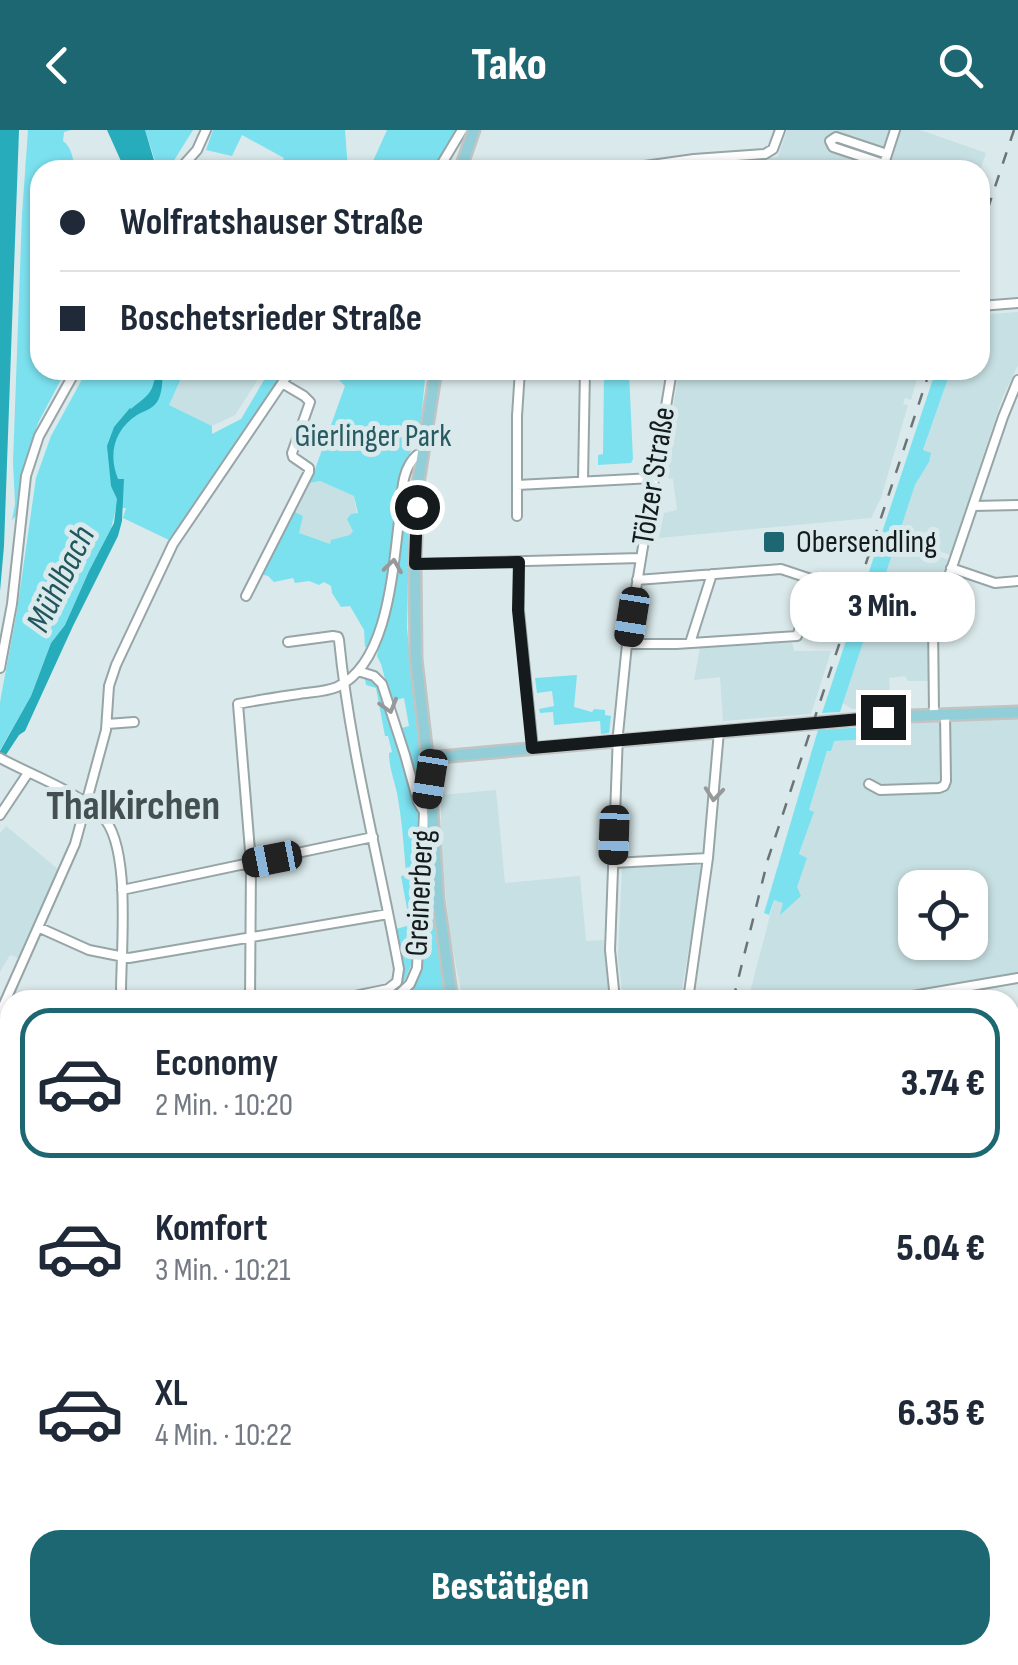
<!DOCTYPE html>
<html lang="de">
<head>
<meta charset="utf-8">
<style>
	:root { --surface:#fff; --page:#f2f2f3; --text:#1f2937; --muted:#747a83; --line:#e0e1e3; --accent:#1c6771 }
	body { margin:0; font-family:"Sofia Sans Condensed",sans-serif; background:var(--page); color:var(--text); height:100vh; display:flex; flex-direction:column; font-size:38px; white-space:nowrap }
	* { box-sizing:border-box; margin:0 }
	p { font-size:32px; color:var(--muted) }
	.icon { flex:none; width:55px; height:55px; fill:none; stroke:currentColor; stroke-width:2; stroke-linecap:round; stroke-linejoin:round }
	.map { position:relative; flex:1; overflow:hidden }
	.panel { position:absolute; left:0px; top:860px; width:1020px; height:675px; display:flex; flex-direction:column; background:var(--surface); border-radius:30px 30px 0 0; box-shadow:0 2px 8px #0004 }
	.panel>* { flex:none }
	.top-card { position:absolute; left:30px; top:30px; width:960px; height:220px; border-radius:30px; box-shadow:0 2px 8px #0004; display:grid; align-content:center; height:220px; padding:0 30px; background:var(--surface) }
	.controls { position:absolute; left:898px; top:740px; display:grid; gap:20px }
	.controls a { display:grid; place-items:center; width:90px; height:90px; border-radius:20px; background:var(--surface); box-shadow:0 2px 8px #0004; font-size:50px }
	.end { position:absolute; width:45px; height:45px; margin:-22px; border:12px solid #151b1c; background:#fff; box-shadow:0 0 0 5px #fff }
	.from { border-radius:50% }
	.bubble { position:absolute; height:70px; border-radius:30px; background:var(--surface); box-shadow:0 2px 8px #0004; font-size:32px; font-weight:800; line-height:70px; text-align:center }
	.car { position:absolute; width:30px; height:60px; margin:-30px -15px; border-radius:12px; box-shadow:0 0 8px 2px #0007; background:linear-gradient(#222 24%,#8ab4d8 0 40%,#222 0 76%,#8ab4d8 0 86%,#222 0) }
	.top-card b { display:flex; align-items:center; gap:35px; height:95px; font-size:38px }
	.top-card b+b { border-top:2px solid var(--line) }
	.top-card i { width:25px; height:25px; background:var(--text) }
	ul { padding:18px 0 0; list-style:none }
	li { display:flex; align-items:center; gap:30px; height:150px; margin:0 20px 15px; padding:0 10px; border:5px solid transparent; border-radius:30px }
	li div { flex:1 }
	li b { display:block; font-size:38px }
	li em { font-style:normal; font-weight:800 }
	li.active { border-color:var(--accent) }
	li>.icon { width:90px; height:90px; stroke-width:1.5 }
	.button { display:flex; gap:20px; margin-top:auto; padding:20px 30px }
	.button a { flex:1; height:115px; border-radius:30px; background:var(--accent); color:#fff; font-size:40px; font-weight:800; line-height:115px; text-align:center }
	header { display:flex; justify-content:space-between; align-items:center; height:130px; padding:0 30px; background:var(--accent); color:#fff; font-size:45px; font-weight:800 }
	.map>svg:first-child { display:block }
	.built { fill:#c7e0e3; fill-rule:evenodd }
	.green { fill:#7ce1ef }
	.water { fill:#26acbb }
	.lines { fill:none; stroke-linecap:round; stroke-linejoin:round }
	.minor-casing { stroke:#97a5a7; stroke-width:12 }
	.major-casing { stroke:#c2c4c4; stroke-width:15 }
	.minor { stroke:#fff; stroke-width:8 }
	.major { stroke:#91ced7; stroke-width:10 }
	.rail { stroke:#6a7476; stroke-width:2.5; stroke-dasharray:12 12; stroke-linecap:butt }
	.oneway { stroke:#969899 }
	.route { stroke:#151b1c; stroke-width:12 }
	.poi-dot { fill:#1c6771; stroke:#dae9eb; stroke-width:4 }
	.labels { text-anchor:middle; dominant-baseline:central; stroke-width:10; stroke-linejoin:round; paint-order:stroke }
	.park-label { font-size:32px; fill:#275a61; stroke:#dae9eb }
	.street-label { font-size:32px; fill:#151b1c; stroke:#dae9eb }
	.poi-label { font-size:32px; fill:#151b1c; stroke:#dae9eb; text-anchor:start }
	.water-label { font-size:35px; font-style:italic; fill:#22565d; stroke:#dae9eb }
	.district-label { font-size:42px; font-weight:bold; fill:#434f51; stroke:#dae9eb }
</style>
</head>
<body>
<header><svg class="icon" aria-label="back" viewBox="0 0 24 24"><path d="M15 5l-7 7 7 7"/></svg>Tako<svg class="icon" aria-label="search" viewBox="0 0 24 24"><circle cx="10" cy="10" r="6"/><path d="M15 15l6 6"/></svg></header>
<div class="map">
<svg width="1018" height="1535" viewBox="0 0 1018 1535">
	<rect width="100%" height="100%" fill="#dae9eb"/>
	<path class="built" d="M787,0h133l66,23 -6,18 -240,-1 3,-9 35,-4z
		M1018,182v53l-15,31 -53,159 -53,-18 18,-52 14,-23 -6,-11 28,-81h29v-55z
		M178,240h86l-29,45 -23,11 -43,-21 13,-27 -6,-6z
		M679,240h223l1,5h15l-7,25 -6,-2 -2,6 5,1 -27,93 -10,20 -212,20 5,-25 13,-3 -4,-31 -5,-1 -3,-17z
		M320,351l34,15 6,39 -29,10 -33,-12 5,-17 -8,-4 15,-29z
		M896,411l53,19 -21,65v56h-20l-3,-5 -16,2 2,31h-39l-9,-6z
		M792,512l2,9h37l-20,63 -88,7 -3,-44 -26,3 6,-32z
		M1018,589v256l-152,25h-118l26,-100 9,2 30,-87 -4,-5 25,-81 115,-8zM915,758h55v54h-55z
		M496,660l9,93 75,-7 6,65 18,-1 5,60h-146l-13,-64 -9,-89v-52z
		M6,696l53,44 -40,88 -9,-3 -10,17v-139z
		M703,735l-23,135h-57l-5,-43 4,-89z"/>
	<path class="green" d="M28,0h43l-7,2 -1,9c11,8 8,20 15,29h-38v35l-5,7v55l5,1v102h26l-28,53 -13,41 -9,52 -4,4 3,-16 -2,-42 9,-247z
		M145,0h48l-25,40h-10z
		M213,0h132l3,40h-70l6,-12 -42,-23 -10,21 -26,-6z
		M387,0h72l-23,40h-67z
		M92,240h82l8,7 -13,28 43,21v8l29,-15 29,-49h15l-114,171 -48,-23 3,-10h-10l-5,21 -22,42 -24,54 -14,18 -20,53 -31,54v-48l17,-91 19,-133 15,-42 35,-64z
		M344,240h82l-6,59 -4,1c-2,18 -11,34 -15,52 -11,55 -13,110 -29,164l-7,1 -1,-17 -14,-24 -9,1 -9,-14 -1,-7 -7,-4 -5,3 -10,-4 -14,2 -2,-5 -19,4 -6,-6 -8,-2 35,-62 8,4 -4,17 31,11 1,-4 19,-5 3,-4 -6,-12 4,-5 7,-1 -4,-17 -34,-15 -10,2 35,-97 -6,-6z
		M936,240h15l-28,80 8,3 -2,9 -14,23 -75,227 -18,1z
		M629,243l4,86 -2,4 -33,2v-10l5,-1 1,-80z
		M410,350l-3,148 14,140 -4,5 -3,-1 -16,-43 11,-3 -5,-28 -13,3 -10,-37 -4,-8 16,-73 14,-102z
		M577,545l-3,32 18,5 2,-3 11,1v5l6,1 -2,17 -8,1 -1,-13 -46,4 -1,-13 -13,1 -1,-4 15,-3 -2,-15 -15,2 -2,-15z
		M365,549l10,2 7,9 30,94 6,29 -5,86 -1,64 -8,19 -6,4 5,-13 -7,-44 14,-4 -9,-49 5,-1c-2,-28 -4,-55 -9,-82 -3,-14 -8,-25 -8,-40l3,-1 -4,-16h-3l-9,-48 -10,-3z
		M903,595l-1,12 -68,4 -3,10h-4l-18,59 5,2 -15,42 8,4 -10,29 4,9 -21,19 3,-12 -9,-3 -5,15 -5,-2 54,-183z
		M426,730l19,140h-45l19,-23 3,-7z
		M10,1015v348h-10v-328z
		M10,1376v92l-10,18v-109z
		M184,1525h231l-35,10h-193l-3,-3z"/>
	<path class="water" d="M0,0h19l-15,416 -4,45z
		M107,0h38l11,37 -2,3h-29z
		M156,240h7c-1,10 0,23 -6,32 -5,7 -13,9 -20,13 -23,15 -29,39 -19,64h6l-2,42 -4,15 -45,90 -48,105 -6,4 -19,29v-13l31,-55 20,-53 14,-18 24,-54 25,-48 3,-24 -6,-13 -4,-40 7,-19 16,-19 1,1c18,-15 22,-15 25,-39z"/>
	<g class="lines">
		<defs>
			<path id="minor" d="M884,34l-51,-17 -3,-6 6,-4 51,17
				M179,40l18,-20 9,-20
				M438,40l24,-40
				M616,40l78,-11 71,-5 8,-5 7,-19
				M882,40l13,-40
				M980,176l38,-3
				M583,350l2,-110
				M517,355l136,-7
				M973,376l45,-1
				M517,386v-100l3,-46
				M519,432v49l14,137
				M415,434l226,-6
				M951,438l44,15 23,-2
				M246,466l63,-124v-4l-16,-11 -1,-4 18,-51 -6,-6 -22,-13
				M288,512l45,-6 5,1 1,3c11,111 40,219 60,329l-2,13 -9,7 -53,11
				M690,513l22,-69
				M627,514h49l121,-8 18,-50 -4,-7 -30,-10 -144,11
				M0,538l12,-64 14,-128 13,-40 37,-66
				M358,541l16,5 8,8 23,71 13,47 6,10
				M934,584l-1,-91 70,-206 15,-37
				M107,594l27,-2
				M0,628c33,18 75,32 102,58 31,31 18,140 19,184
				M869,654l11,6 59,-2 5,-2 2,-5 -1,-67
				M0,685l28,-42
				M613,733l95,-5
				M122,760l251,-53
				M40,798l49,22 40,8 259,-44
				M250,870l1,-137 -13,-159c20,-4 41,-7 61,-10 12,-2 26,-2 38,-7 53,-24 56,-124 63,-174 2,-19 1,-44 17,-58l5,1
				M393,870l17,-16 7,-16 7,-156 4,-18
				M615,870l-5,-50 8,-216 9,-90 45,-274
				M688,870l20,-142 11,-127
				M889,870l129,-22
				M0,883l75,-169 31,-114 3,-44 7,-21 57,-121 118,-174
				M0,895l10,5
				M0,977l10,6
				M0,1024l9,-18
				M1010,1042l8,-11
				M1010,1160l8,2
				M1010,1225l8,2
				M0,1367h10
				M1010,1420l8,4
				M0,1498l10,-17
				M1010,1514l8,-3
				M48,1525l17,10
				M574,1525l3,10
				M722,1525v1
				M825,1525l1,10
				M967,1525l5,5 3,-1 1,-4
				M90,1535l10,-1
				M649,1535l1,-10"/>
			<path id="major" d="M460,40l14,-40
				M436,240l-18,114 -3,80 1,95 14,122 8,119 14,100
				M428,628l455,-41 135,-5
				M485,1525v10
				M414,1532c22,-2 43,-12 62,3"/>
		</defs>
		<use href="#minor" class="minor-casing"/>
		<use href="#major" class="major-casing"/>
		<use href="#minor" class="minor"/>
		<use href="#major" class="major"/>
		<path class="rail" d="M980,102l34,-102
			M733,870l35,-141 162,-489
			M695,1535v-10"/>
	</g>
	<defs><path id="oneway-chevron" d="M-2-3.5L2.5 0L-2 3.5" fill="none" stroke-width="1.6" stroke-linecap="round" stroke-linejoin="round" transform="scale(2.5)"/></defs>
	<g class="oneway">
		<use href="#oneway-chevron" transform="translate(393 436) rotate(-82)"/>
		<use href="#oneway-chevron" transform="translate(389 576) rotate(74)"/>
		<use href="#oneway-chevron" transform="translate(714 664) rotate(95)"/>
	</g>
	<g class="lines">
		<path class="route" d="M417,377l-2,57 104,-2 -1,48 14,138 351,-31"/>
	</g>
	<rect class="poi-dot" x="762" y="400" width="24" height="24" rx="5"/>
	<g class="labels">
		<g class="park-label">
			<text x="373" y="306">Gierlinger Park</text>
		</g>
		<g class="street-label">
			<text transform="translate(654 346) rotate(-81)">Tölzer Straße</text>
			<text transform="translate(420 763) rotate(-87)">Greinerberg</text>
		</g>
		<g class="poi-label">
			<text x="796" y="412">Obersendling</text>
		</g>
		<g class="water-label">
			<text transform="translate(61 449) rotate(-64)">Mühlbach</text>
		</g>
		<g class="district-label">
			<text x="133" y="676">Thalkirchen</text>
		</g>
	</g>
</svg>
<div class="controls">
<a><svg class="icon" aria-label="locate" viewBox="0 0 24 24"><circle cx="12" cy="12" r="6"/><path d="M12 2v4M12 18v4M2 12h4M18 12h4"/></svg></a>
</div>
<i class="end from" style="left:417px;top:377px"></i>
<i class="end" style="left:883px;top:587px"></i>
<div class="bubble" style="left:790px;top:442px;width:185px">3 Min.</div>
<i class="car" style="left:632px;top:487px;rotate:189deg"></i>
<i class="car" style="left:430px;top:649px;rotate:189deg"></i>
<i class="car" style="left:614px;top:705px;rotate:182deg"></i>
<i class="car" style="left:272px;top:729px;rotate:259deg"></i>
<div class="top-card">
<b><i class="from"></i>Wolfratshauser Straße</b>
<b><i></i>Boschetsrieder Straße</b>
</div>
<section class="panel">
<ul>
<li class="active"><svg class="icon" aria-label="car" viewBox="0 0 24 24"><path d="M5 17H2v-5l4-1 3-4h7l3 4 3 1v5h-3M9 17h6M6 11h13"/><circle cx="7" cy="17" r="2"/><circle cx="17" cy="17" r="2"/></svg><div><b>Economy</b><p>2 Min. · 10:20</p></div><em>3.74 €</em></li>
<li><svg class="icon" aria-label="car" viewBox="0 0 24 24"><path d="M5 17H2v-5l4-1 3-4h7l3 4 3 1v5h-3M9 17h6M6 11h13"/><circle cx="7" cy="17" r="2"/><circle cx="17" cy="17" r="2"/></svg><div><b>Komfort</b><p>3 Min. · 10:21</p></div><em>5.04 €</em></li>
<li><svg class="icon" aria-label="car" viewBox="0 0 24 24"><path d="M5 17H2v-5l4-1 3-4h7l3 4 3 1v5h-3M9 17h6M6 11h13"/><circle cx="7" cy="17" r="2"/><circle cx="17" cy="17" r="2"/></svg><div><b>XL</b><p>4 Min. · 10:22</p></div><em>6.35 €</em></li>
</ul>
<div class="button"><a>Bestätigen</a></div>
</section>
</div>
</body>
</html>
